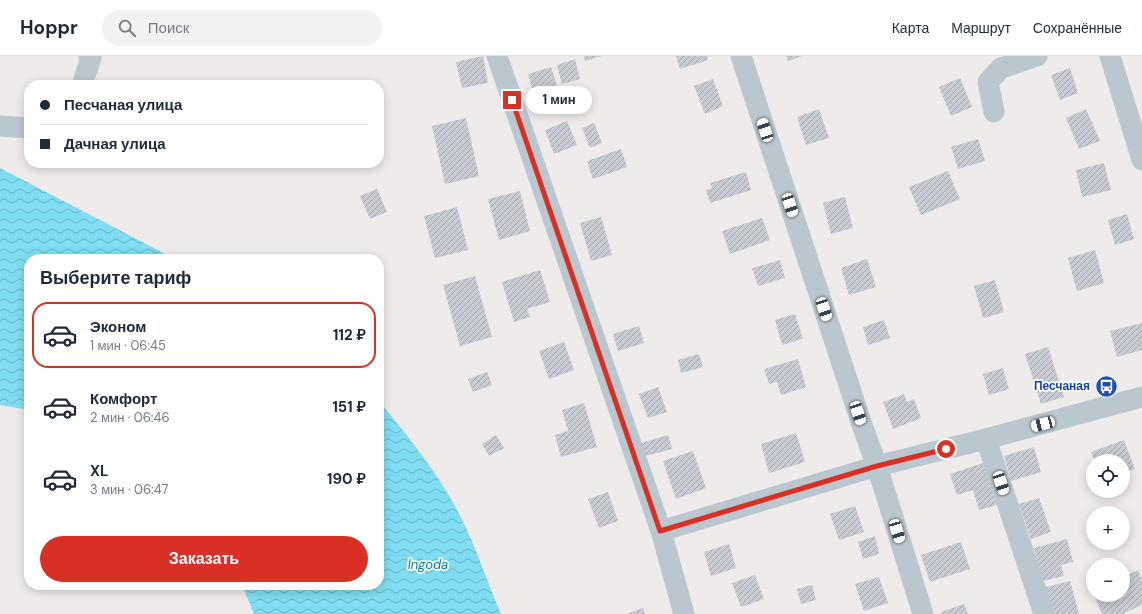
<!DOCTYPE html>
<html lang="ru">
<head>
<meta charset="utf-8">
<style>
	:root { --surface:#fff; --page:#f2f2f3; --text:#1f2937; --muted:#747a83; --line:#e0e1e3; --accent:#d93025 }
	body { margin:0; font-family:"DM Sans",sans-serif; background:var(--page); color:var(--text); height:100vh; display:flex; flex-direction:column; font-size:15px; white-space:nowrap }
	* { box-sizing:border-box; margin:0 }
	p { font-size:13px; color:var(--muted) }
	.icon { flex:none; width:22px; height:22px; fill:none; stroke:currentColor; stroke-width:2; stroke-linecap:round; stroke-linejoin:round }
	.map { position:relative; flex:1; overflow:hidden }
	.panel { position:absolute; left:24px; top:198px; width:360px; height:336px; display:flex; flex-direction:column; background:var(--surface); border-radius:16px; box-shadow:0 2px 10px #0003 }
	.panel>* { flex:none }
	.banner { position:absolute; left:24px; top:24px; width:360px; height:88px; border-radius:16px; box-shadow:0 2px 10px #0003; display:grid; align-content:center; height:88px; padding:0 16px; background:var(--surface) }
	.fabs { position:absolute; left:1086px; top:398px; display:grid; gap:8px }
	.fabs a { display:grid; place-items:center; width:44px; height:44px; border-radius:50%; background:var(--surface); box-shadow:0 2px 10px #0003; font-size:20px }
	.end { position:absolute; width:18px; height:18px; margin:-9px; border:5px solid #d93025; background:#fff; box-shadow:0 0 0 2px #fff }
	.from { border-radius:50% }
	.bubble { position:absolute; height:28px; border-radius:14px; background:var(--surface); box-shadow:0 2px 10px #0003; font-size:13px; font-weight:700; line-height:28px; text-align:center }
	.car { position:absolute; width:12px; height:24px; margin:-12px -6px; border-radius:5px; box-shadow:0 0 3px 1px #0007; background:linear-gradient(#fff 24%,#345 0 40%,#fff 0 76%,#345 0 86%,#fff 0) }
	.banner b { display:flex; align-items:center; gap:14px; height:38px; font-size:15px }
	.banner b+b { border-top:1px solid var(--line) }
	.banner i { width:10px; height:10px; background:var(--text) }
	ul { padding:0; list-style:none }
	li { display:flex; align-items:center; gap:12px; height:66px; margin:0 8px 6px; padding:0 8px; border:2px solid transparent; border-radius:16px }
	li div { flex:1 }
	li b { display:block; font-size:15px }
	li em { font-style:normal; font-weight:700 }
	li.current { border-color:var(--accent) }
	li>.icon { width:36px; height:36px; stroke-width:1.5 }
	h2 { padding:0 16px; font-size:18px; line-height:48px }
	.cta { display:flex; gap:8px; margin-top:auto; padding:8px 16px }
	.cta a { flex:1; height:46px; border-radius:24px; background:var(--accent); color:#fff; font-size:16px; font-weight:700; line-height:46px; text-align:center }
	header { display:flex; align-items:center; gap:24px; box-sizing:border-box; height:56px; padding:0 20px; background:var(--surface); border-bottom:1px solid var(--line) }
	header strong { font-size:19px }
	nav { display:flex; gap:22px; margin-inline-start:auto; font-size:14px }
	.search { width:280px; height:36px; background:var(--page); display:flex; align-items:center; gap:10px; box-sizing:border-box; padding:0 14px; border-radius:22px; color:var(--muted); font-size:15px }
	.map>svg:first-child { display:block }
	.water { fill:url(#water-waves) }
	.building { fill:url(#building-hatch) }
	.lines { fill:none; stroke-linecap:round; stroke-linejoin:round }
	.minor { stroke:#bbc7cf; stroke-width:21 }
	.route { stroke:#d93025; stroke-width:5 }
	.labels { text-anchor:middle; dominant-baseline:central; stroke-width:3.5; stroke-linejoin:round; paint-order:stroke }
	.transit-label { font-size:12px; font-weight:bold; fill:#164399; stroke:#fff; text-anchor:end }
	.water-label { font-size:13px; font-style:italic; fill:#05819c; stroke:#fff }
</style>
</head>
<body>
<header>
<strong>Hoppr</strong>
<div class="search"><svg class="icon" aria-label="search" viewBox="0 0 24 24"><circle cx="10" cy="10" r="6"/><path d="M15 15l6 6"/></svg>Поиск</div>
<nav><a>Карта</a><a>Маршрут</a><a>Сохранённые</a></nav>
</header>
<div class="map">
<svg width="1142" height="558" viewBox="0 0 1142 558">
	<defs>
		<pattern id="water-waves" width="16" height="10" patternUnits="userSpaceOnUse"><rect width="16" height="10" fill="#80dcf0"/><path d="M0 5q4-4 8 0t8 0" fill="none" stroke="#6ab5c5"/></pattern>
		<pattern id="building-hatch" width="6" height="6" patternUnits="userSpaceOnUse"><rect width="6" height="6" fill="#c8cbd1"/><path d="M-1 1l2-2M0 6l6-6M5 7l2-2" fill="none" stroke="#a4a7ad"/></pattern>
	</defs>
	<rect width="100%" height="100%" fill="#efebeb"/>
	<path class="water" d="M0,112l175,91h-146v151l-29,-5z
		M379,345c24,29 49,60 69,93 23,37 36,80 53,120h-247l-12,-29h137z"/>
	<path class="building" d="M483,0l5,27 -26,5 -6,-26z
		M584,0h18l-17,5z
		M676,0h31l1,4 -28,9z
		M786,0h16l-14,5z
		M575,3l5,20 -18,5 -5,-19z
		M551,11l6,19 -24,6 -5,-18z
		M1070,12l8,25 -18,7 -9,-25z
		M960,22l12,29 -21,9 -12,-29z
		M713,23l10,27 -18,8 -11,-28z
		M819,53l10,29 -23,7 -9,-28z
		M1086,53l14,32 -21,8 -13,-31z
		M466,62l13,58 -34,8 -13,-58z
		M567,65l10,24 -23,9 -9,-24z
		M594,67l8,20 -12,5 -8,-20z
		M978,83l7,22 -27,8 -7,-22z
		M621,93l6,18 -34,12 -6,-18z
		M1104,107l7,27 -29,7 -6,-27z
		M948,115l12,28 -39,16 -12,-28z
		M746,116l5,18 -41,13 -4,-13 6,-2 -2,-5z
		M377,133l10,23 -17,7 -10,-23z
		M520,135l10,40 -31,9 -11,-41z
		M845,141l8,31 -22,6 -8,-31z
		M457,151l11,43 -33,8 -11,-42z
		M1127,158l7,25 -19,6 -7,-25z
		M601,161l11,38 -21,6 -11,-38z
		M762,162l8,22 -40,14 -8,-23z
		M1095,194l9,33 -27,8 -9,-33z
		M867,203l9,28 -27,8 -8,-27z
		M780,204l5,18 -27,8 -6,-18z
		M540,214l10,32 -23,7 3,8 -16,5 -12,-40z
		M475,220l17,61 -32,9 -17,-61z
		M995,224l9,32 -21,6 -9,-32z
		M795,258l8,25 -21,6 -7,-25z
		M884,264l6,18 -22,7 -5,-18z
		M1142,267v27l-25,7 -7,-26z
		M639,270l5,17 -26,8 -5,-17z
		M564,286l10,28 -25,9 -10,-28z
		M1048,291l16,50 -23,7 -16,-50z
		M699,298l4,13 -22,6 -3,-13z
		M798,303l8,28 -25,8 -4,-13 -8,2 -5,-15z
		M1003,312l6,21 -20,6 -6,-21z
		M487,316l5,13 -19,7 -5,-13z
		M658,331l9,25 -19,6 -9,-24z
		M904,338l3,8 7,-3 7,19 -28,11 -10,-27z
		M584,347l13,44 -36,10 -6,-22 13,-4 -6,-21z
		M796,377l9,29 -36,11 -8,-29z
		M496,379l8,13 -15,8 -7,-12z
		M668,379l4,14 -30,8 -4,-13z
		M1124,384l11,29 -12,4v-12h-28l-4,-9z
		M1034,391l7,25 -30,9 -7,-25z
		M693,395l13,37 -30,11 -13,-38z
		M983,407l14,42 -18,5 -6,-20 -16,5 -7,-21z
		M608,436l10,29 -19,7 -11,-29z
		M1039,442l12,34 -20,7 -12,-35z
		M855,450l9,26 -25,8 -9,-26z
		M875,480l4,18 -16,5 -5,-17z
		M1067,483l6,23 -12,3 3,11 -21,5 -9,-33z
		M961,486l9,27 -40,13 -9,-27z
		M729,488l7,24 -25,8 -7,-24z
		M1138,514l4,10v25l-20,9h-20l-8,-19h29v-18z
		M755,519l9,24 -23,8 -9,-24z
		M879,521l9,26 -24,8 -9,-27z
		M1070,525l9,33h-26l-7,-27z
		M812,529l4,15 -15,4 -4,-15z
		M964,548l4,10h-26l-1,-2z
		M643,552l2,6h-19z"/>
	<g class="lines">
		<path class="minor" d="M497,0l164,475 23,83
			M741,0l122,372 14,38 46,148
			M1110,0l32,104
			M82,29l9,-27 -2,-2
			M994,56l-6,-30 13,-14 36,-12
			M0,70l29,2
			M986,383l58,175
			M661,475l216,-65 109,-27 156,-42"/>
	</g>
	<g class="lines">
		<path class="route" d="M512,44l148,431 217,-65 69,-17"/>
	</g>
	<defs>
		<symbol id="bus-disc" viewBox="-11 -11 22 22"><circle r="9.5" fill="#1a4fb4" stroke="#fff"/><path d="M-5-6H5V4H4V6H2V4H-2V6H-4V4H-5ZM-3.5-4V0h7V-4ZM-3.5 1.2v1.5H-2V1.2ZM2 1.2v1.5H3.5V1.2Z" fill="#fff"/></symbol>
	</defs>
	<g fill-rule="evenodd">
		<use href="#bus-disc" x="1094" y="318" width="25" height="25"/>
	</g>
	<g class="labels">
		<g class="transit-label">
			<text x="1090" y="330">Песчаная</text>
		</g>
		<g class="water-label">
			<text x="428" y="508">Ingoda</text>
		</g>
	</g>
</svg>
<div class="fabs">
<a><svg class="icon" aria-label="locate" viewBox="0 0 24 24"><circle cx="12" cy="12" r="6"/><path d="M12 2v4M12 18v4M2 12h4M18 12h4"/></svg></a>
<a>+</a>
<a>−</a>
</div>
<i class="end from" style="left:946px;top:393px"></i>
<i class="end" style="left:512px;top:44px"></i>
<div class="bubble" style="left:526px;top:30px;width:66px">1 мин</div>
<i class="car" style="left:765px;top:74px;rotate:342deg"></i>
<i class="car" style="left:790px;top:149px;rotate:162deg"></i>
<i class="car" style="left:824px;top:253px;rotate:162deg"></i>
<i class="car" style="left:858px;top:357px;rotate:162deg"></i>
<i class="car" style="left:1043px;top:368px;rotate:255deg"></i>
<i class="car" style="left:1001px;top:427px;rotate:162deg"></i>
<i class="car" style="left:897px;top:475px;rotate:163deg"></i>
<div class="banner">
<b><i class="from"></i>Песчаная улица</b>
<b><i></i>Дачная улица</b>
</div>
<section class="panel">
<h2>Выберите тариф</h2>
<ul>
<li class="current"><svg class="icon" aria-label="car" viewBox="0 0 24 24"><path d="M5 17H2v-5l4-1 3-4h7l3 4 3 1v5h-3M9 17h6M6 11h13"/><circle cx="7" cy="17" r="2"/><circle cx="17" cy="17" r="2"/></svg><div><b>Эконом</b><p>1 мин · 06:45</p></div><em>112 ₽</em></li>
<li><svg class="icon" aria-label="car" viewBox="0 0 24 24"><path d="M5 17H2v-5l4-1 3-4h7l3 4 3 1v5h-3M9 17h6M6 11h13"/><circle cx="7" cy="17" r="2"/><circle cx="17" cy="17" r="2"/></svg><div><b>Комфорт</b><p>2 мин · 06:46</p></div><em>151 ₽</em></li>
<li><svg class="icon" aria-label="car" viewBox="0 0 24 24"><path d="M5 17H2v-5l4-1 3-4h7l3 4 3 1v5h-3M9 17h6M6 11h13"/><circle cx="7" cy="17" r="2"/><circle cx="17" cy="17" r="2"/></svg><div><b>XL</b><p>3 мин · 06:47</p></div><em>190 ₽</em></li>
</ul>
<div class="cta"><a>Заказать</a></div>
</section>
</div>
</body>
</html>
